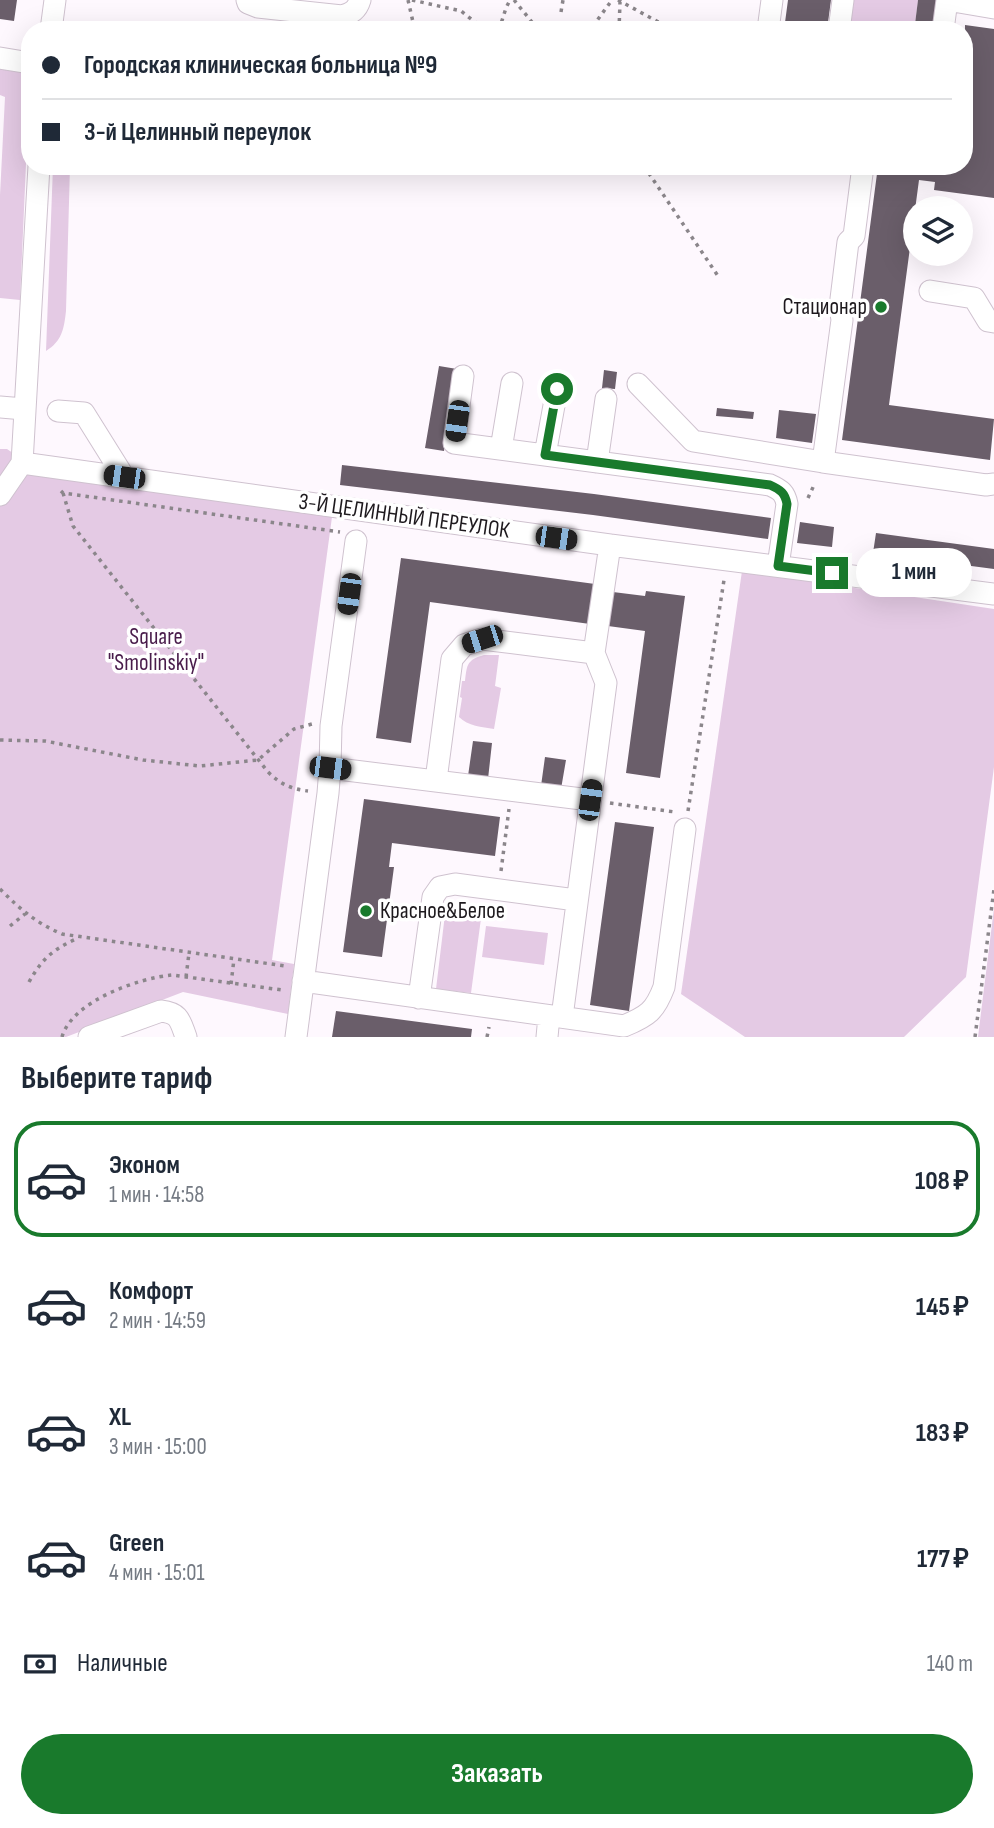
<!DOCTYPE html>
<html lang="ru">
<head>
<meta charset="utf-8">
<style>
	:root { --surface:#fff; --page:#f6f6f7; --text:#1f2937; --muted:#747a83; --line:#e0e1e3; --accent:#197a2c }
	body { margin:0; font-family:"Sofia Sans Condensed",sans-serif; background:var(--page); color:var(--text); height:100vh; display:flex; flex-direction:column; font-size:26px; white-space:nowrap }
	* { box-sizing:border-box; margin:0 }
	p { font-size:23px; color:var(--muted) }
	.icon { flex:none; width:38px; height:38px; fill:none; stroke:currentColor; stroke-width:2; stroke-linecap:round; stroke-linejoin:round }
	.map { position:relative; height:1037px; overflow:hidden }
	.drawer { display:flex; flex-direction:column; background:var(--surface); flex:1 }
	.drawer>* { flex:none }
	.top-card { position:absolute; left:21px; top:21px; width:952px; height:154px; border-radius:28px; box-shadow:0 7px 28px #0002; display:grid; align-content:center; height:154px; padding:0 21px; background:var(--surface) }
	.controls { position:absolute; left:903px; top:196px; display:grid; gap:14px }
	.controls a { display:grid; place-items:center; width:70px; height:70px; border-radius:50%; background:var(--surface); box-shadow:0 7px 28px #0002; font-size:35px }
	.end { position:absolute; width:32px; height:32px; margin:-16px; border:9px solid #197a2c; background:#fff; box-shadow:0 0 0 4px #fff }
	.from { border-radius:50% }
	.bubble { position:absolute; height:49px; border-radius:24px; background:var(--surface); box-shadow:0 7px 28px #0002; font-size:23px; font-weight:700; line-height:49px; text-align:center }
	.car { position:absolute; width:21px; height:42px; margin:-21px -10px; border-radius:9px; box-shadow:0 0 5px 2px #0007; background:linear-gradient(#222 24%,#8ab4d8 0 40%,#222 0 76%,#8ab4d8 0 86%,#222 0) }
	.top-card b { display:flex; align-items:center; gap:24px; height:66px; font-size:26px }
	.top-card b+b { border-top:2px solid var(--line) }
	.top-card i { width:18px; height:18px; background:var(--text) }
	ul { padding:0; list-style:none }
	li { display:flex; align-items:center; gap:21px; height:116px; margin:0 14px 10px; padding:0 7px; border:4px solid transparent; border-radius:28px }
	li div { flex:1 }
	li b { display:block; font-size:26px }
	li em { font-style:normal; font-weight:700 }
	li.on { border-color:var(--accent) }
	li>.icon { width:63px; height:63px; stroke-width:1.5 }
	h2 { padding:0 21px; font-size:32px; line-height:84px }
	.pay { display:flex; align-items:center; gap:18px; height:77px; padding:0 21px; font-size:26px }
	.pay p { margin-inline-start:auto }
	.action { display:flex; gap:14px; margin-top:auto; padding:14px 21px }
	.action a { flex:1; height:80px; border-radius:42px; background:var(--accent); color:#fff; font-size:28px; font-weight:700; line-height:80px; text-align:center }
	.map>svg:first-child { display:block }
	.green { fill:#e4cae4 }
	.building { fill:#6a5e6a }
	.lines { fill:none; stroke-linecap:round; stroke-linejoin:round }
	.minor-casing { stroke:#cfc2cf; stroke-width:23 }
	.path { stroke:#8b868b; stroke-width:3.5; stroke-dasharray:3.5 5; stroke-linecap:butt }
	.minor { stroke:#fff; stroke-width:21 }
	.route { stroke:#197a2c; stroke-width:9 }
	.poi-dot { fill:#197a2c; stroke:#fff; stroke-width:2.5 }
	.labels { text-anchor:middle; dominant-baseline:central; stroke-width:7; stroke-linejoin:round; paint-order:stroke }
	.poi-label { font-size:23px; fill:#1d191d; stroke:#fff; text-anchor:end }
	.street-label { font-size:23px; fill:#1d191d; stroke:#fff }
	.park-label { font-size:23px; fill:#491c4b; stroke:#fff }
</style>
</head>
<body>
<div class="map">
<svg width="994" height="1037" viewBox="0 0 994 1037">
	<rect width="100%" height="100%" fill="#fef8fe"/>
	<path class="green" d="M850,0h68l-3,24 22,3v3h-92z
		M0,68l30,5 -10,227 -20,-2v-103l5,-98 -5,-2z
		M53,166h17l-4,145c-2,18 -4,30 -20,40z
		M0,449h7l41,28 284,40 -60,443 22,4 -6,50 -105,-22 -117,45h-66z
		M742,571l252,38v158l-28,210 -62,60h-159l-64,-43z
		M484,655h15l-4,31 6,2 -7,41c-12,-2 -26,-3 -35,-12l3,-19 -2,-1 2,-16h3c2,-17 2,-21 19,-26z
		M446,906l36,5 -11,82 -35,-4z
		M994,908v129h-16z
		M486,926l62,7 -4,32 -62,-8z"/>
	<path class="building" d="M0,0h17l-3,21 -14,-2z
		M788,0h43l-4,30h-43z
		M918,0h23l-4,27 -22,-3z
		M965,25l29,4v169l-60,-8 1,-8 -16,-2 -30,225 105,14 -4,41 -148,-20 36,-274h86v-23l4,1 4,-27 -8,-1z
		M439,366l18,3 -13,82 -19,-3z
		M604,370l13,2 -2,17 -13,-1z
		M717,408l37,4 -1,7 -37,-3z
		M779,410l37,4 -4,29 -36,-5z
		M342,465l252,29 177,24 -3,21 -175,-24 -253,-30z
		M800,522l34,5 -2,20 -35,-4z
		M876,533l118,16v20l-121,-16z
		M401,558l194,26 -5,40 -160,-22 -19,141 -35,-5z
		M646,591l39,5 -25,182 -34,-5 19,-142 -37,-5 5,-34 32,4z
		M473,741l19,2 -4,36 -20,-3z
		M545,757l21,3 -5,29 -20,-3z
		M364,799l136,18 -5,39 -103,-13 -3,24h5l-12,90 -39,-5z
		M615,822l39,5 -25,184 -39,-6z
		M336,1011l136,18 -1,8h-139z"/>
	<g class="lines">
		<defs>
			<path id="minor" d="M247,0l1,3 10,4 84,9c10,-3 15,-6 18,-16
				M947,0l47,8
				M51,30l4,-30
				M768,30l4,-30
				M839,30l4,-30
				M943,30l4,-30
				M0,58l30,5
				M863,166l-9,70 -6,6 -8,65 2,13 -19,142 163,23 8,-1
				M930,291l44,7 14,23 6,1
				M463,376l-9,67 316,42c11,5 15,8 17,19l-9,62
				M638,384l55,57 130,21
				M0,407l24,2
				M58,411l26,2 40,64
				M501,449l11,-66
				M545,455l12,-66
				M597,462l9,-63
				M22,463l588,82 384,49
				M0,495l22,-32 17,-297
				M594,653l16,-108
				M330,768l260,32
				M436,780l16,-121 12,-14 18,-6 112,14 12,30 -44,334
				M303,981l321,45c24,-10 31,-15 40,-39l21,-158
				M419,998l14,-101 7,-10 15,-3 121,16
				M89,1037l72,-26c19,2 19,10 25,26
				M296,1037l32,-244 2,-25 1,-42 25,-185
				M547,1037l2,-21"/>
		</defs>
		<use href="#minor" class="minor-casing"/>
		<path class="path" d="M408,0l5,22
			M412,0l49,11 24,19
			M514,0l22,27
			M618,0l44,24 16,4 72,-2
			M561,12l2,-12
			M499,30l7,-22 4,-8
			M585,30l8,-4 19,-26
			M619,30l1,-28
			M644,166l74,110
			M61,491l2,2 277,39
			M63,493l10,33 195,246c12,12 23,17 40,19
			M808,498l7,-15
			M0,740l45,1 98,19 57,6 58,-6 36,-31 18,-5
			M610,803l65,9
			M688,811l36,-231
			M501,871l8,-62
			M0,889c20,20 36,34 62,45l223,32
			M10,926l15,-12
			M186,977l3,-24
			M29,982c13,-23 23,-32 47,-43
			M231,984l3,-25
			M62,1037c10,-36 77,-59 110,-62l110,15
			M487,1037l2,-10
			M975,1037l19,-148"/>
		<use href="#minor" class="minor"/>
	</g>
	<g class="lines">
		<path class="route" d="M557,389l-12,66 225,30c11,5 15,8 17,19l-9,62 54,7"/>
	</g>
	<g class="poi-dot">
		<circle cx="881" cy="307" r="7"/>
		<circle cx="366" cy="911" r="7"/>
	</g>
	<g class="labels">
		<g class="poi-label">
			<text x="867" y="307">Стационар</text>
			<text x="380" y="911" text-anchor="start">Красное&amp;Белое</text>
		</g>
		<g class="street-label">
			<text transform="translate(404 516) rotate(8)">3-Й ЦЕЛИННЫЙ ПЕРЕУЛОК</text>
		</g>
		<g class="park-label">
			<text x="156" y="637">Square<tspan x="156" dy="26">"Smolinskiy"</tspan></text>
		</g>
	</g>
</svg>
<div class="controls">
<a><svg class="icon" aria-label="layers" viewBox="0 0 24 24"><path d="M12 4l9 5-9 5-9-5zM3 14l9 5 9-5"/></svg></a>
</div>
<i class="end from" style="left:557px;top:389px"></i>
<i class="end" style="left:832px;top:573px"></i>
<div class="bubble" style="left:856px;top:548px;width:116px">1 мин</div>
<i class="car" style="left:457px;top:421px;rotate:188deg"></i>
<i class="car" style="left:124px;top:477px;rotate:278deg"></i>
<i class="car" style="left:556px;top:538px;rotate:98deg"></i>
<i class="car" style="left:349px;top:594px;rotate:188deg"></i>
<i class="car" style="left:482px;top:639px;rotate:252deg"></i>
<i class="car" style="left:330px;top:768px;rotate:97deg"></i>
<i class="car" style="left:590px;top:800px;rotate:8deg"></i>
<div class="top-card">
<b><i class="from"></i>Городская клиническая больница №9</b>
<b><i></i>3-й Целинный переулок</b>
</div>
</div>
<section class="drawer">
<h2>Выберите тариф</h2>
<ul>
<li class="on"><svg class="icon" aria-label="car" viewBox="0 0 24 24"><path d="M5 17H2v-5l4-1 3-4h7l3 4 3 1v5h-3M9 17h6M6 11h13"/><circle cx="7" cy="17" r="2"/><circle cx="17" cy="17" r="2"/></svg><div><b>Эконом</b><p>1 мин · 14:58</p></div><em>108 ₽</em></li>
<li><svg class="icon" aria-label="car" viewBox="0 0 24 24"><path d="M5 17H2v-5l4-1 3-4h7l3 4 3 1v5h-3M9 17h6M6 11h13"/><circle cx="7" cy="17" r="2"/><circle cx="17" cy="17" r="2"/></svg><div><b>Комфорт</b><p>2 мин · 14:59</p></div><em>145 ₽</em></li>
<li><svg class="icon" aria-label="car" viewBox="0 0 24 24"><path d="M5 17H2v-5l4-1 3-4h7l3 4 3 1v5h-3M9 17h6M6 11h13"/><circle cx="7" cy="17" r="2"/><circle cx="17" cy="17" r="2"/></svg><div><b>XL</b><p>3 мин · 15:00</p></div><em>183 ₽</em></li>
<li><svg class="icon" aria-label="car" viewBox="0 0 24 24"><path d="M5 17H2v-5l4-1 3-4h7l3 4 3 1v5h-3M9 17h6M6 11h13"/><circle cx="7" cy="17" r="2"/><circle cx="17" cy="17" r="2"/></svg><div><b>Green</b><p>4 мин · 15:01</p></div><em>177 ₽</em></li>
</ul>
<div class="pay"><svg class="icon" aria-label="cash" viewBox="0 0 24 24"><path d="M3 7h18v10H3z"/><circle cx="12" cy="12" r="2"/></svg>Наличные<p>140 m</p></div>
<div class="action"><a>Заказать</a></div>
</section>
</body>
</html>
